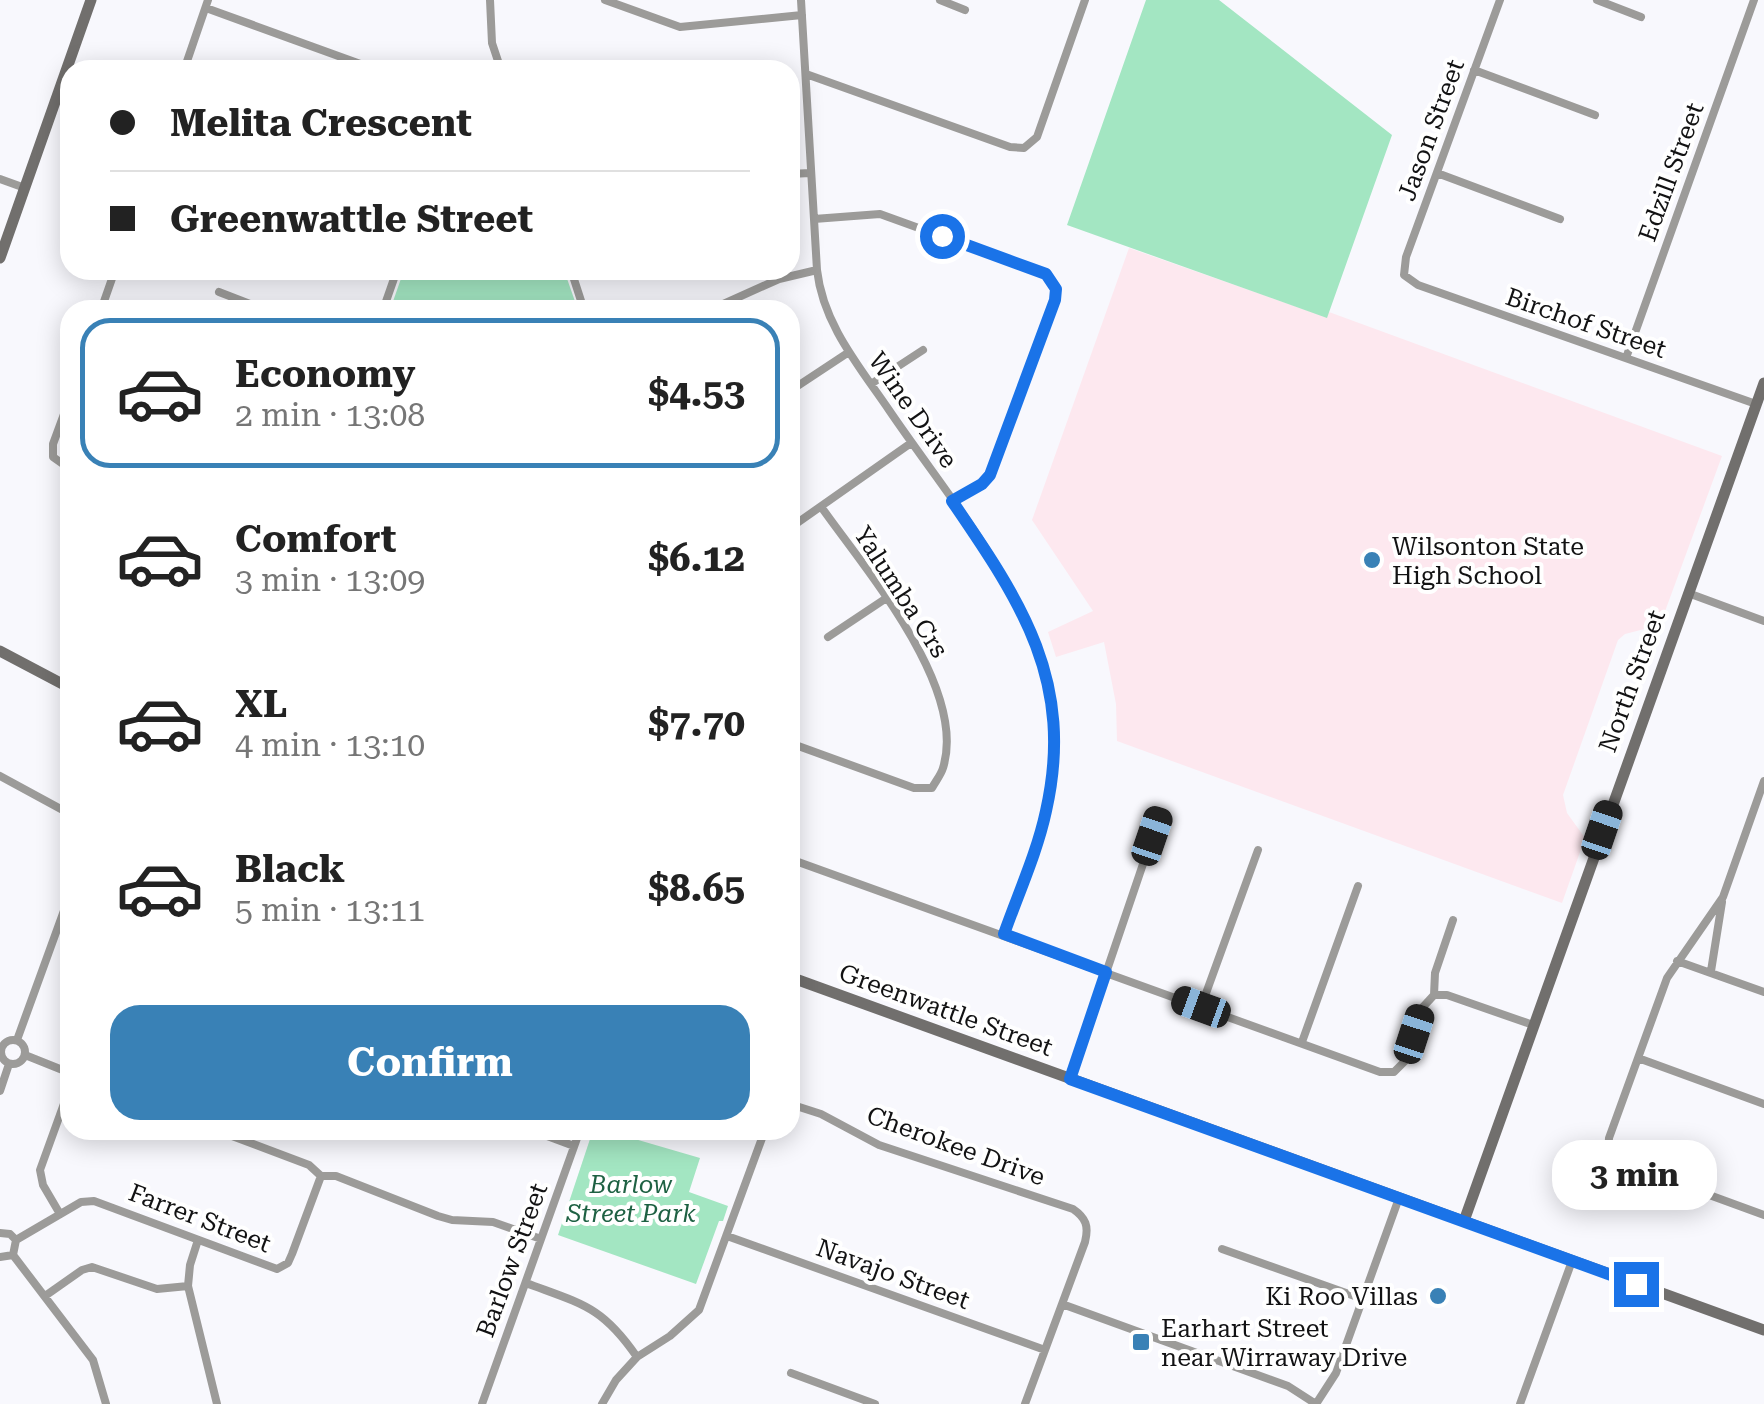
<!DOCTYPE html>
<html lang="en">
<head>
<meta charset="utf-8">
<style>
	:root { --surface:#fff; --page:#f6f6f6; --text:#222; --muted:#767676; --line:#e0e0e0; --accent:#3981b6 }
	body { margin:0; font-family:"Roboto Serif",serif; background:var(--page); color:var(--text); height:100vh; display:flex; flex-direction:column; font-size:38px; white-space:nowrap }
	* { box-sizing:border-box; margin:0 }
	p { font-size:32px; color:var(--muted) }
	.icon { flex:none; width:55px; height:55px; fill:none; stroke:currentColor; stroke-width:2; stroke-linecap:round; stroke-linejoin:round }
	.map { position:relative; flex:1; overflow:hidden }
	.sheet { position:absolute; left:60px; top:300px; width:740px; height:840px; display:flex; flex-direction:column; background:var(--surface); border-radius:30px; box-shadow:0 5px 25px #0003 }
	.sheet>* { flex:none }
	.guide { position:absolute; left:60px; top:60px; width:740px; height:220px; border-radius:30px; box-shadow:0 5px 25px #0003; display:grid; align-content:center; height:220px; padding:0 50px; background:var(--surface) }
	.end { position:absolute; width:45px; height:45px; margin:-22px; border:12px solid #1a73e8; background:#fff; box-shadow:0 0 0 5px #fff }
	.from { border-radius:50% }
	.bubble { position:absolute; height:70px; border-radius:30px; background:var(--surface); box-shadow:0 5px 25px #0003; font-size:32px; font-weight:700; line-height:70px; text-align:center }
	.car { position:absolute; width:30px; height:60px; margin:-30px -15px; border-radius:12px; box-shadow:0 0 8px 2px #0007; background:linear-gradient(#222 24%,#8ab4d8 0 40%,#222 0 76%,#8ab4d8 0 86%,#222 0) }
	.guide b { display:flex; align-items:center; gap:35px; height:95px; font-size:38px }
	.guide b+b { border-top:2px solid var(--line) }
	.guide i { width:25px; height:25px; background:var(--text) }
	ul { padding:18px 0 0; list-style:none }
	li { display:flex; align-items:center; gap:30px; height:150px; margin:0 20px 15px; padding:0 30px; border:5px solid transparent; border-radius:30px }
	li div { flex:1 }
	li b { display:block; font-size:38px }
	li em { font-style:normal; font-weight:700 }
	li.selected { border-color:var(--accent) }
	li>.icon { width:90px; height:90px; stroke-width:1.5 }
	.primary-button { display:flex; gap:20px; margin-top:auto; padding:20px 50px }
	.primary-button a { flex:1; height:115px; border-radius:30px; background:var(--accent); color:#fff; font-size:40px; font-weight:700; line-height:115px; text-align:center }
	.map>svg:first-child { display:block }
	.education { fill:#fde8ef }
	.green { fill:#a3e6c2 }
	.lines { fill:none; stroke-linecap:round; stroke-linejoin:round }
	.street { stroke:#9c9b99; stroke-width:8 }
	.secondary { stroke:#716f6d; stroke-width:11 }
	.route { stroke:#1a73e8; stroke-width:12 }
	.poi-dot { fill:#3981b6; stroke:#fff; stroke-width:4 }
	.labels { text-anchor:middle; dominant-baseline:central; stroke-width:8; stroke-linejoin:round; paint-order:stroke }
	.street-label { font-size:25px; fill:#121213; stroke:#fff }
	.poi-label { font-size:25px; fill:#121213; stroke:#fff; text-anchor:start }
	.park-label { font-size:25px; font-style:italic; fill:#1e6143; stroke:#fff }
</style>
</head>
<body>
<div class="map">
<svg width="1764" height="1404" viewBox="0 0 1764 1404">
	<rect width="100%" height="100%" fill="#f8f8fd"/>
	<path class="education" d="M1129,248l197,69 3,-5 393,144 -62,169 -35,9 -7,6 -55,155 4,18 18,25 -23,65 -445,-162 -1,-37 -12,-62 -48,15 -8,-25 45,-21 -61,-91z"/>
	<path class="green" d="M1146,0h73l173,135 -65,183 -260,-93z
		M404,270h160l14,40h-188z
		M593,1130h11l96,28 -11,34 39,14 -5,15h-4l-23,63 -138,-49z"/>
	<g class="lines">
		<path class="street" d="M490,0l2,43 9,27
			M605,0l75,27 122,-12
			M801,0l16,270c6,54 42,96 72,140 85,125 196,239 157,402 -10,41 -28,82 -42,123
			M940,0l25,10
			M1500,0l-94,257 -2,18 14,10 338,119
			M1597,0l44,17
			M206,8l171,62
			M184,70l24,-70
			M475,70l23,-8
			M1474,70l121,45
			M806,74l204,73 14,1 13,-11 48,-137
			M1437,173l123,46
			M790,174l20,-1
			M0,179l25,9
			M814,219l66,-5 166,60 9,15v11l-65,175 -8,9 -29,17
			M571,270l13,40
			M219,292l47,18
			M101,310l14,-40
			M383,310l14,-40
			M710,310l69,-31 38,-9
			M1626,358l128,-358
			M871,384l52,-34
			M790,391l59,-39
			M70,398l-17,46v13l17,12
			M790,528l121,-85
			M1688,593l76,28
			M828,637l57,-38
			M790,743l124,45h18c3,-6 9,-13 11,-20 25,-80 -78,-199 -121,-260
			M0,776l70,38
			M1764,781l-41,116 -56,81 -58,160 -1,15 11,9 145,53
			M790,859l590,213h14l11,-11 18,-54 11,-12 1,-22 18,-53
			M1677,961l87,31
			M1711,971l11,-69
			M1434,995h13l86,30
			M1201,1007l57,-157
			M1 1052a12 12 0 1 1 24 0a12 12 0 1 1-24 0Z
			M17,1040l53,-146
			M1302,1042l56,-156
			M25,1055l45,18
			M1638,1058l126,46
			M1070,1079l90,-265
			M0,1091l9,-27
			M790,1104l31,10 58,31 194,64c13,9 16,17 12,33l-60,162
			M216,1130l93,35 12,11h15l102,40 14,4 41,2 48,17
			M531,1130l43,16
			M60,1214l-17,-29 -3,-15 30,-83
			M0,1233l10,1 6,6
			M727,1236l318,114
			M16,1240l65,-38 13,-1 183,68 11,-6 4,-9 29,-78
			M198,1240l-8,25 -2,21 29,118
			M1222,1249l141,50
			M13,1255l80,105 13,44
			M0,1257l13,-2 3,-15
			M526,1283c56,21 76,23 111,74
			M45,1296l37,-26 10,-3 65,22 31,-3
			M1062,1304l226,82 28,18 20,-31 63,-175
			M791,1373l84,31
			M482,1404l98,-274
			M602,1404l14,-24 21,-23 33,-21 29,-26 66,-180
			M1520,1404l52,-143"/>
		<path class="secondary" d="M0,258l91,-258
			M0,651l70,37
			M790,977l974,353
			M1464,1221l300,-838"/>
	</g>
	<g class="lines">
		<path class="route" d="M942,236l104,38 10,15 -1,11 -65,175 -8,9 -30,17c70,102 123,181 94,310 -9,42 -28,83 -42,123l102,38 -36,107 566,205"/>
	</g>
	<g class="poi-dot">
		<circle cx="1372" cy="560" r="10"/>
		<circle cx="1438" cy="1296" r="10"/>
		<rect x="1131" y="1332" width="20" height="20" rx="5"/>
	</g>
	<g class="labels">
		<g class="street-label">
			<text transform="translate(1431 130) rotate(-70)">Jason Street</text>
			<text transform="translate(1671 172) rotate(-70)">Edzill Street</text>
			<text transform="translate(1586 323) rotate(19)">Birchof Street</text>
			<text transform="translate(913 410) rotate(55)">Wine Drive</text>
			<text transform="translate(901 592) rotate(57)">Yalumba Crs</text>
			<text transform="translate(1632 681) rotate(-70)">North Street</text>
			<text transform="translate(946 1010) rotate(20)">Greenwattle Street</text>
			<text transform="translate(956 1146) rotate(20)">Cherokee Drive</text>
			<text transform="translate(200 1218) rotate(21)">Farrer Street</text>
			<text transform="translate(512 1260) rotate(-70)">Barlow Street</text>
			<text transform="translate(893 1274) rotate(20)">Navajo Street</text>
		</g>
		<g class="poi-label">
			<text x="1392" y="546">Wilsonton State<tspan x="1392" dy="29">High School</tspan></text>
			<text x="1418" y="1296" text-anchor="end">Ki Roo Villas</text>
			<text x="1161" y="1328">Earhart Street<tspan x="1161" dy="29">near Wirraway Drive</tspan></text>
		</g>
		<g class="park-label">
			<text x="631" y="1184">Barlow<tspan x="631" dy="29">Street Park</tspan></text>
		</g>
	</g>
</svg>
<i class="end from" style="left:942px;top:236px"></i>
<i class="end" style="left:1636px;top:1284px"></i>
<div class="bubble" style="left:1552px;top:1140px;width:165px">3 min</div>
<i class="car" style="left:1602px;top:830px;rotate:19deg"></i>
<i class="car" style="left:1152px;top:836px;rotate:19deg"></i>
<i class="car" style="left:1201px;top:1007px;rotate:290deg"></i>
<i class="car" style="left:1414px;top:1034px;rotate:18deg"></i>
<div class="guide">
<b><i class="from"></i>Melita Crescent</b>
<b><i></i>Greenwattle Street</b>
</div>
<section class="sheet">
<ul>
<li class="selected"><svg class="icon" aria-label="car" viewBox="0 0 24 24"><path d="M5 17H2v-5l4-1 3-4h7l3 4 3 1v5h-3M9 17h6M6 11h13"/><circle cx="7" cy="17" r="2"/><circle cx="17" cy="17" r="2"/></svg><div><b>Economy</b><p>2 min · 13:08</p></div><em>$4.53</em></li>
<li><svg class="icon" aria-label="car" viewBox="0 0 24 24"><path d="M5 17H2v-5l4-1 3-4h7l3 4 3 1v5h-3M9 17h6M6 11h13"/><circle cx="7" cy="17" r="2"/><circle cx="17" cy="17" r="2"/></svg><div><b>Comfort</b><p>3 min · 13:09</p></div><em>$6.12</em></li>
<li><svg class="icon" aria-label="car" viewBox="0 0 24 24"><path d="M5 17H2v-5l4-1 3-4h7l3 4 3 1v5h-3M9 17h6M6 11h13"/><circle cx="7" cy="17" r="2"/><circle cx="17" cy="17" r="2"/></svg><div><b>XL</b><p>4 min · 13:10</p></div><em>$7.70</em></li>
<li><svg class="icon" aria-label="car" viewBox="0 0 24 24"><path d="M5 17H2v-5l4-1 3-4h7l3 4 3 1v5h-3M9 17h6M6 11h13"/><circle cx="7" cy="17" r="2"/><circle cx="17" cy="17" r="2"/></svg><div><b>Black</b><p>5 min · 13:11</p></div><em>$8.65</em></li>
</ul>
<div class="primary-button"><a>Confirm</a></div>
</section>
</div>
</body>
</html>
